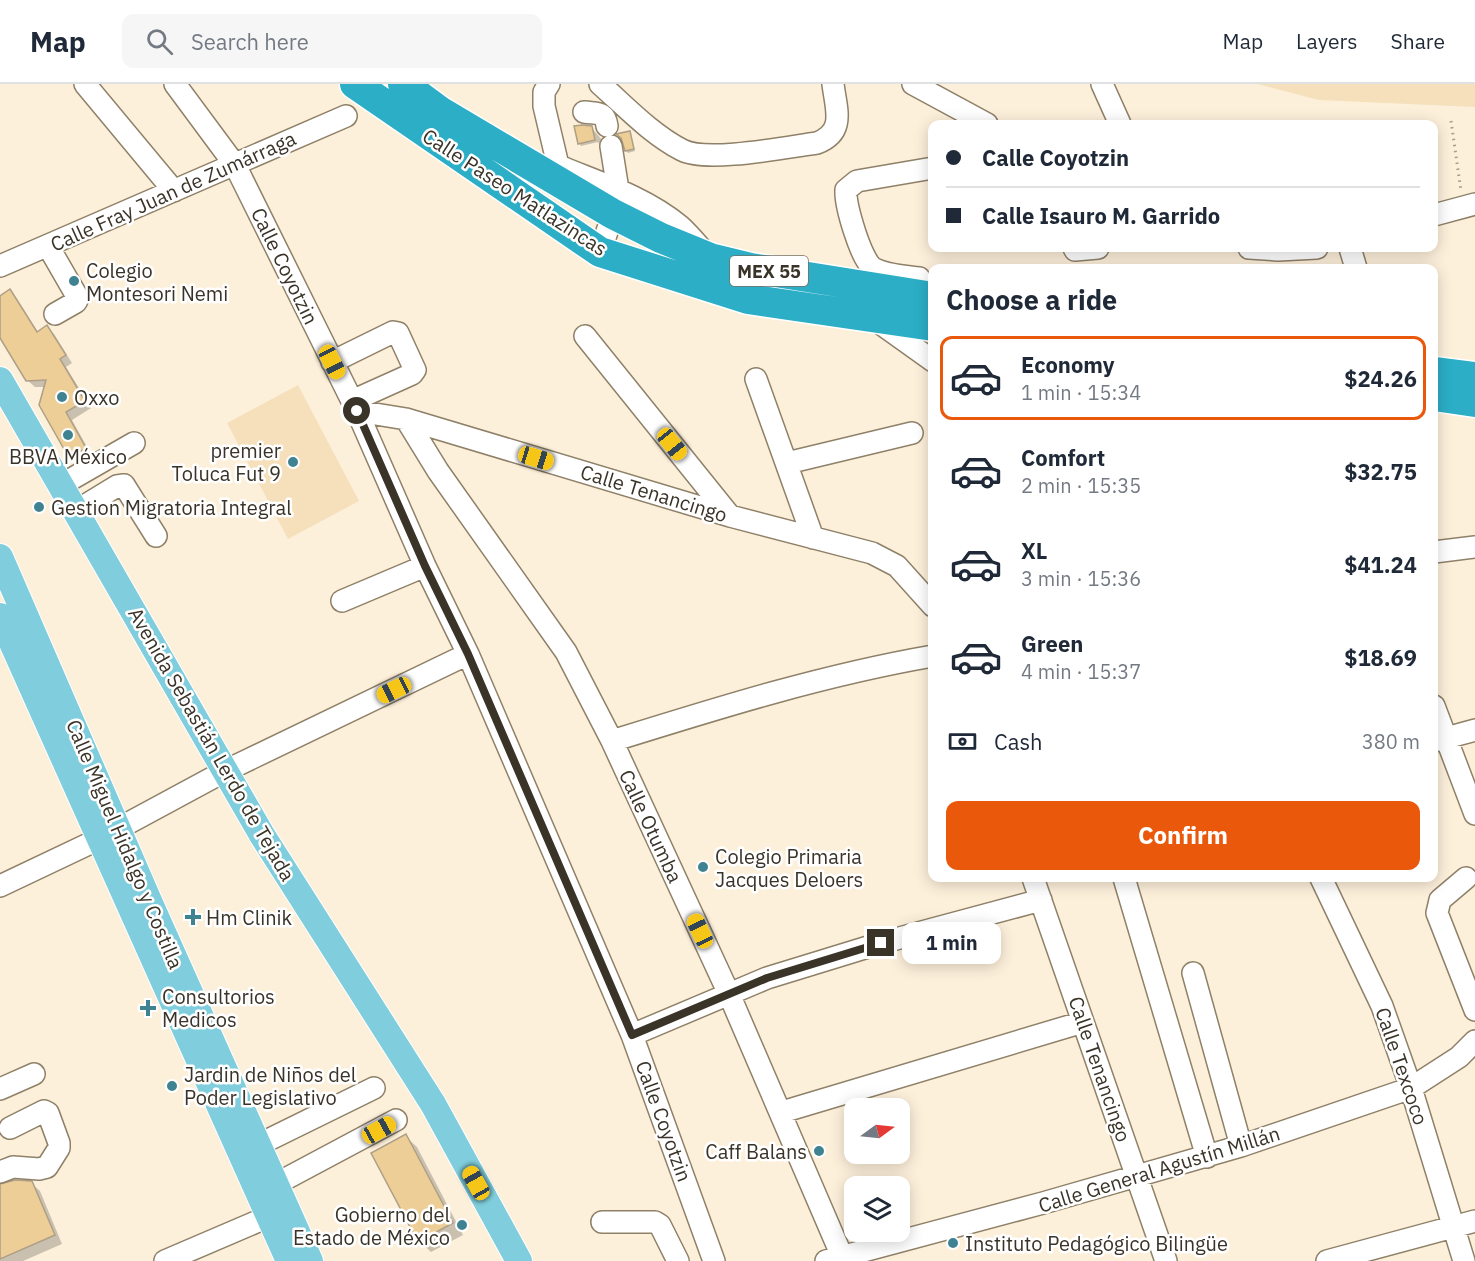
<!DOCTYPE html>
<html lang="en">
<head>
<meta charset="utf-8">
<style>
	:root { --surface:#fff; --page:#f6f6f7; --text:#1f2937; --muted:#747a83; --line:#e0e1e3; --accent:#ea580c }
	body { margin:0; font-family:"IBM Plex Sans",sans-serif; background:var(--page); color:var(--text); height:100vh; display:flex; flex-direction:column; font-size:22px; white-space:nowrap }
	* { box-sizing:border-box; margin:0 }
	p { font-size:20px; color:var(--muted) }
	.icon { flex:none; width:33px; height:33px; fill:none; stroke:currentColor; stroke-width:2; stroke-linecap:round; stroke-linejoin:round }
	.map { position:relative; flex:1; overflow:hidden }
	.side { position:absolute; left:928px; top:180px; width:510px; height:618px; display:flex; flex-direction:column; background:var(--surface); border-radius:12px; box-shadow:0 3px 15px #0003 }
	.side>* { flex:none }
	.hud { position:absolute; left:928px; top:36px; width:510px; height:132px; border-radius:12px; box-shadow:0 3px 15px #0003; display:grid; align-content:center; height:132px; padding:0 18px; background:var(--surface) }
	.needle { width:39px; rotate:75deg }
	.fabs { position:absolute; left:844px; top:1014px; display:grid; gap:12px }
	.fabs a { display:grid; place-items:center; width:66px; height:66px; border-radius:12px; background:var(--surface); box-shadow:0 3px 15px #0003; font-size:30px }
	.end { position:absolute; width:27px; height:27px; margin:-14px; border:8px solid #393328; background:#fff; box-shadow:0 0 0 3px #fff }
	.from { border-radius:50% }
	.bubble { position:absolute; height:42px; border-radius:12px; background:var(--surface); box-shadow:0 3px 15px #0003; font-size:20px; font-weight:800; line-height:42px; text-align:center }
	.car { position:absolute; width:18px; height:36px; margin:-18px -9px; border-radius:8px; box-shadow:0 0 4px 2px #0007; background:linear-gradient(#f5c518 24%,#345 0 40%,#f5c518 0 76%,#345 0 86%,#f5c518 0) }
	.hud b { display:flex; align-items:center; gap:21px; height:57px; font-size:22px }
	.hud b+b { border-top:2px solid var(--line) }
	.hud i { width:15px; height:15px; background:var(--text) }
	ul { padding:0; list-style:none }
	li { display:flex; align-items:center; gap:18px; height:84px; margin:0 12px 9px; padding:0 6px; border:3px solid transparent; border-radius:12px }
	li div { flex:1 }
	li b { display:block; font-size:22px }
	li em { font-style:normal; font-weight:800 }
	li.on { border-color:var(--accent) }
	li>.icon { width:54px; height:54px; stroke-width:1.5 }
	h2 { padding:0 18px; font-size:27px; line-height:72px }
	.pay { display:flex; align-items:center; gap:15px; height:66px; padding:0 18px; font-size:22px }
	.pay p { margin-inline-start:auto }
	.button { display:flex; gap:12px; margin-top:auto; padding:12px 18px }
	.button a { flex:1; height:69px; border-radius:12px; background:var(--accent); color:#fff; font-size:24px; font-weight:800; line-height:69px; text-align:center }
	header { display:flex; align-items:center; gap:36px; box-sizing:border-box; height:84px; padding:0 30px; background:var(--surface); border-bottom:2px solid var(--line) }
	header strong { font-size:28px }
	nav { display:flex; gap:33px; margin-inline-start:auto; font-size:21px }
	.search { width:420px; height:54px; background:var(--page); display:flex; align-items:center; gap:15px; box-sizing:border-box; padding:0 21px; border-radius:12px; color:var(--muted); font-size:22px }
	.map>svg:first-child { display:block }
	.green { fill:#f5e0bb }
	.shadow { fill:#0003 }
	.building { fill:#eece97; stroke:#ae9f86; stroke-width:1.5 }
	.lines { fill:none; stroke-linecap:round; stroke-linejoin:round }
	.minor-casing { stroke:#8f8068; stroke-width:24 }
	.major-casing { stroke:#fff; stroke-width:28 }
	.highway-casing { stroke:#fff; stroke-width:33 }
	.path { stroke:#a79d8c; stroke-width:3; stroke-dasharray:1.5 4.5; stroke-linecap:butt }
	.minor { stroke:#fff; stroke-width:21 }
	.major { stroke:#80cedd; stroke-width:26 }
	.highway { stroke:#2caec7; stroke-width:30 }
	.route { stroke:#393328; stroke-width:8 }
	.poi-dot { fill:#3f8291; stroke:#fff; stroke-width:2 }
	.labels { text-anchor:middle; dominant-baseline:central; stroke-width:5; stroke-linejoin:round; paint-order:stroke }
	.shield { fill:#fff; stroke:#747068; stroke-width:1.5 }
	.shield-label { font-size:18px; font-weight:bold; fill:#393328 }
	.street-label { font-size:20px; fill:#393328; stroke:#fff }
	.poi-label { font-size:20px; fill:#393328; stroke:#fff; text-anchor:start }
</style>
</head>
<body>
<header>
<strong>Map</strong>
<div class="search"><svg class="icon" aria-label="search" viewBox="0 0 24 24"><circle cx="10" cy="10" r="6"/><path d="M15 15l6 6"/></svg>Search here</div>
<nav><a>Map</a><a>Layers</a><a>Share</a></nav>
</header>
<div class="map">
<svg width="1475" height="1177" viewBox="0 0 1475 1177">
	<rect width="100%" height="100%" fill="#fdf0db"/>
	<path class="green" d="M1257,0h218v23l-156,-7z
		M298,301l61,116 -71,38 -61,-116z"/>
	<path class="shadow" d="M591,43l12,14 -2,8 -3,-7 -17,4 -2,-3z
		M630,49l5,18 -7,2 -2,-2z
		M10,207l7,8 21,33 9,-5 7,7 18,29 -6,4 25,41 -19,12 20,36 -15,8 -7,-7 -24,-70h-11l-8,-7 -27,-45v-38z
		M405,1052l12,11 46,88 -32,17 -12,-11z
		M31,1099l9,8 22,53 -39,17h-23v-75z"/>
	<path class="building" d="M582,41l10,1 3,14 -17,4 -4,-18z
		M630,47l4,18 -9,2 -4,-13 -5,-4z
		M10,205l27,43 10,-7 19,30 -6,4 25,42 -19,11 20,36 -17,10 -30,-53 7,-25 -20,1 -26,-43v-42z
		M406,1050l47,89 -35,19 -47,-89z
		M15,1096l17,1 23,54 -55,24v-75z"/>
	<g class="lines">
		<defs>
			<path id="minor" d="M85,0l89,107
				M175,0l60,81 122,246 68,155 43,88 164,381 82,226
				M549,0l-5,8v14l17,72
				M600,0c25,22 51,50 82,66 25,13 105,-3 135,-7 29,-11 19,-34 16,-59
				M913,0l74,40
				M1102,0l18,40
				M584,28c14,2 21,-1 23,14
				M559,82c41,17 86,31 121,60 9,8 17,18 25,27
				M1434,131l41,-11
				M48,162l30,52 -2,4 -21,12
				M1074,164l1,2 23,-2
				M1249,164l29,2 39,-2
				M1350,164l6,20
				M600,168l13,-38 5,-24 -7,-44
				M0,182l346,-150
				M924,212l-5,-18c-14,-2 -34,-3 -46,-10 -12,-8 -28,-63 -27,-78l11,-9 76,-13
				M877,237l56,40
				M585,252l145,180
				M332,278l61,-30 5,1 17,37 -3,4 -60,27
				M756,295l57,159
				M357,327l49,8 324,97 142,37 25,13 36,40
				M406,335l32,52 128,181 46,89 117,253 115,267
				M787,379l125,-30
				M61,401l73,-42
				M76,427l41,-25 7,-1 32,51
				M1434,468l41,-5
				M342,517l83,-35
				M1434,622l41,108
				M612,657c106,-33 211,-66 321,-85
				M1435,657l40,-11
				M1033,794l133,383
				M1124,794l83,279
				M1321,794l61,128 29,82 53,173
				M1466,794l-26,22 -3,13 38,97
				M0,802l99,-47 126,-68 243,-117
				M1193,889l48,173
				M632,951l135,-57 114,-35 160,-43
				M0,1005l34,-15
				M782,1028l301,-90
				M258,1061l116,-57
				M0,1088l13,-5 26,2 8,-2 12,-19v-5l-11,-30 -4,-2 -34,17
				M276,1100l120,-64
				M602,1138h53l5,3 18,36
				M165,1177l105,-45
				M826,1177l217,-58 198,-57 170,-58 48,-31 16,-16
				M1327,1177l148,-40"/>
			<path id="major" d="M0,296l262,455 171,269 86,157
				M0,473l149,344 161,360
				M0,532l289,645"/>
			<path id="highway" d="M355,0l245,168 148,47 185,27
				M403,0l38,28 172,102 48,24 49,20 41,10 182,29
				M1434,288l41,5
				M1434,312l41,6"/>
		</defs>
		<use href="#minor" class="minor-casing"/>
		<use href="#major" class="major-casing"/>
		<use href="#highway" class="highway-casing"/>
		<path class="path" d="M1451,37l10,70"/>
		<use href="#minor" class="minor"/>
		<use href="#major" class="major"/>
		<use href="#highway" class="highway"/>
	</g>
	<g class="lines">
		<path class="route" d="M357,327l68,155 43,88 164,381 135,-57 114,-35"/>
	</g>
	<g class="poi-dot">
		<circle cx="74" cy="197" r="6"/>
		<circle cx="62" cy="313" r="6"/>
		<circle cx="68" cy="351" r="6"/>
		<circle cx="293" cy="378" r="6"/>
		<circle cx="39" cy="423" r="6"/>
		<circle cx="703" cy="783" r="6"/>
		<path d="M190 824h6v6h6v6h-6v6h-6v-6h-6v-6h6z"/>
		<path d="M145 915h6v6h6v6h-6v6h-6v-6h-6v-6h6z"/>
		<circle cx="172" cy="1002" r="6"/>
		<circle cx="819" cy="1067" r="6"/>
		<circle cx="462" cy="1141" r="6"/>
		<circle cx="953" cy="1159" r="6"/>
	</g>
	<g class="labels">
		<rect class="shield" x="730" y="172" width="78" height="30" rx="4.5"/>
		<g class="shield-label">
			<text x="769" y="187">MEX 55</text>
		</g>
		<g class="street-label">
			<text transform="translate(173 107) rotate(-24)">Calle Fray Juan de Zumárraga</text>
			<text transform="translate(515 108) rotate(33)">Calle Paseo Matlazincas</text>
			<text transform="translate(285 182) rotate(64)">Calle Coyotzin</text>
			<text transform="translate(654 409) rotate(17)">Calle Tenancingo</text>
			<text transform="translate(212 660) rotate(60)">Avenida Sebastián Lerdo de Tejada</text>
			<text transform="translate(651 742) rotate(65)">Calle Otumba</text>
			<text transform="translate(125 760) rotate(67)">Calle Miguel Hidalgo y Costilla</text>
			<text transform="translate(1402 982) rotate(71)">Calle Texcoco</text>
			<text transform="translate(1100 985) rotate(71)">Calle Tenancingo</text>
			<text transform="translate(664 1037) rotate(70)">Calle Coyotzin</text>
			<text transform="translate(1159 1085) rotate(-17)">Calle General Agustín Millán</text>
		</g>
		<g class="poi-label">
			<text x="86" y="186">Colegio<tspan x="86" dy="23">Montesori Nemi</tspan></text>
			<text x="74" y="313">Oxxo</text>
			<text x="281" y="366" text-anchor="end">premier<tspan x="281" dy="23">Toluca Fut 9</tspan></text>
			<text x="68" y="372" text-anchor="middle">BBVA México</text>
			<text x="51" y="423">Gestion Migratoria Integral</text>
			<text x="715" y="772">Colegio Primaria<tspan x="715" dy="23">Jacques Deloers</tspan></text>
			<text x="206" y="833">Hm Clinik</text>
			<text x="162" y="912">Consultorios<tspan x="162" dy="23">Medicos</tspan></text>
			<text x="184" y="990">Jardin de Niños del<tspan x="184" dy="23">Poder Legislativo</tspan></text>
			<text x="807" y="1067" text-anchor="end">Caff Balans</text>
			<text x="450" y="1130" text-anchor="end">Gobierno del<tspan x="450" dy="23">Estado de México</tspan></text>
			<text x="965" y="1159">Instituto Pedagógico Bilingüe</text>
		</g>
	</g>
</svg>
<div class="fabs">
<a><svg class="needle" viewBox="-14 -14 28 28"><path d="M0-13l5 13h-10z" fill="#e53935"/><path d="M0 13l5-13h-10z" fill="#747a83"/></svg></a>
<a><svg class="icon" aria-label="layers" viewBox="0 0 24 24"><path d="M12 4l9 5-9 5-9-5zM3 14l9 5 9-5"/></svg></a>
</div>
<i class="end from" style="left:357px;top:327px"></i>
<i class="end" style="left:881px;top:859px"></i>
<div class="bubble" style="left:902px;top:838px;width:99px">1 min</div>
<i class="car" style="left:332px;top:278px;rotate:153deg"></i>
<i class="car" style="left:672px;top:360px;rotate:141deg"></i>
<i class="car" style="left:536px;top:374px;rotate:107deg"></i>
<i class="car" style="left:394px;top:606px;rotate:244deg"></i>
<i class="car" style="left:700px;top:847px;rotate:335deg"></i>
<i class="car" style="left:379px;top:1046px;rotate:61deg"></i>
<i class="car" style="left:476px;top:1099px;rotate:331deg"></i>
<div class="hud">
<b><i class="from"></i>Calle Coyotzin</b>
<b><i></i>Calle Isauro M. Garrido</b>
</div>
<section class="side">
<h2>Choose a ride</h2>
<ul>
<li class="on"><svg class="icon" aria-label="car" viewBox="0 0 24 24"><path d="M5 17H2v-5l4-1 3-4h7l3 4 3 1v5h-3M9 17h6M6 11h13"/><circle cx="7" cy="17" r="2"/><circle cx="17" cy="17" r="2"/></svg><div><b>Economy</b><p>1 min · 15:34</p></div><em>$24.26</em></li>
<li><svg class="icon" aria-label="car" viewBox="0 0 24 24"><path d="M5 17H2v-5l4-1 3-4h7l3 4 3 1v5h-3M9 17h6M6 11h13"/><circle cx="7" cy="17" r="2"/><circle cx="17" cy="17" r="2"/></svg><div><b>Comfort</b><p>2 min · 15:35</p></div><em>$32.75</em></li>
<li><svg class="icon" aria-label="car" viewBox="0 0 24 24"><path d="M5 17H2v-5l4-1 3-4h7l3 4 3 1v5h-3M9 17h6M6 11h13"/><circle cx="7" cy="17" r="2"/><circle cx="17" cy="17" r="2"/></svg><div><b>XL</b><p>3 min · 15:36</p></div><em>$41.24</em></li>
<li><svg class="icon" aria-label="car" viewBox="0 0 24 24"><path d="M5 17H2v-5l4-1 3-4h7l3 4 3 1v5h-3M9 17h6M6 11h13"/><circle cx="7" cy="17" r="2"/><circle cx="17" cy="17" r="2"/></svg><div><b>Green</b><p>4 min · 15:37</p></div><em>$18.69</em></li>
</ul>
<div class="pay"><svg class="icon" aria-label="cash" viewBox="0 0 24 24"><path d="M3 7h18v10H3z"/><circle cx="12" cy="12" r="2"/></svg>Cash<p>380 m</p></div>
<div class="button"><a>Confirm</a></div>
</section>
</div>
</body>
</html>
